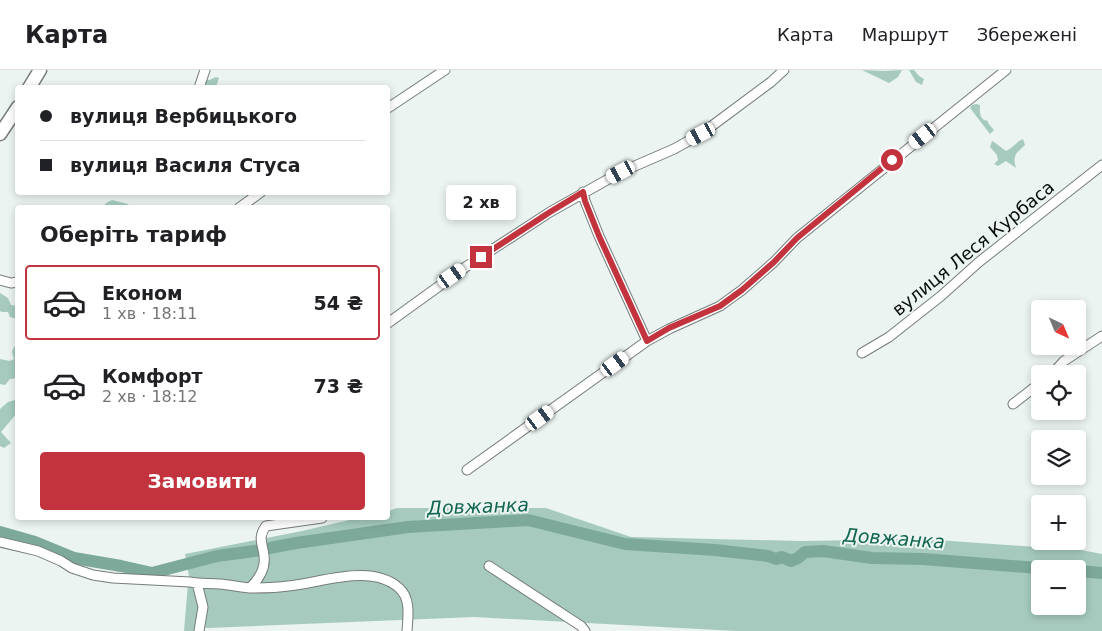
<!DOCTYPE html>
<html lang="uk">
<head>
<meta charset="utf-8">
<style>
	:root { --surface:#fff; --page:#f6f6f6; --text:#202124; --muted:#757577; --line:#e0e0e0; --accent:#c3333d }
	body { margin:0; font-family:"DejaVu Sans",sans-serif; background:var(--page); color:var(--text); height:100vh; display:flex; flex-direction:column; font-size:19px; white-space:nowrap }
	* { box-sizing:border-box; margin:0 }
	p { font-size:16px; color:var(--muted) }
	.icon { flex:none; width:28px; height:28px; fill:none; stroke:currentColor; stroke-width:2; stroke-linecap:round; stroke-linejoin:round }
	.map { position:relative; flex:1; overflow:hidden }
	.drawer { position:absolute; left:15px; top:135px; width:375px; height:315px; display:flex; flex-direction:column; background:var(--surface); border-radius:5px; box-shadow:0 2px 8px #0003 }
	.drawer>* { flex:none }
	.top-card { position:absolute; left:15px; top:15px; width:375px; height:110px; border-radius:5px; box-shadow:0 2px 8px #0003; display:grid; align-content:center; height:110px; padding:0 25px; background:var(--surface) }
	.needle { width:32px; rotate:136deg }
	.buttons { position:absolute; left:1031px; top:230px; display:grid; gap:10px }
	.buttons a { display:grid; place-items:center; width:55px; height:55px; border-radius:5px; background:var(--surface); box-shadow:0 2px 8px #0003; font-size:25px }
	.end { position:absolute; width:22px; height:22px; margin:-11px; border:6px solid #c3333d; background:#fff; box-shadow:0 0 0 2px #fff }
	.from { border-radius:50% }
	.bubble { position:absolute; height:35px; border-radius:5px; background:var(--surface); box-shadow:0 2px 8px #0003; font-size:16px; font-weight:700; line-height:35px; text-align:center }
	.car { position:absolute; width:15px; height:30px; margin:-15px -8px; border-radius:6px; box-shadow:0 0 4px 1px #0007; background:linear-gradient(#fff 24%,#345 0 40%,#fff 0 76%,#345 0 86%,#fff 0) }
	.top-card b { display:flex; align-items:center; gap:18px; height:48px; font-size:19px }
	.top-card b+b { border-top:1px solid var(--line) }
	.top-card i { width:12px; height:12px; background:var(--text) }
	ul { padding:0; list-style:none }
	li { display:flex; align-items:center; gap:15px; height:75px; margin:0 10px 8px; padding:0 15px; border:2px solid transparent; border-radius:5px }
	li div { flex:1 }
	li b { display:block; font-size:19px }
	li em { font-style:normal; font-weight:700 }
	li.on { border-color:var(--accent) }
	li>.icon { width:45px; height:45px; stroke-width:1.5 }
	h2 { padding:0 25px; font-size:22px; line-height:60px }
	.button { display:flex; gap:10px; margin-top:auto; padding:10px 25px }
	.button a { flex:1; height:58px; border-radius:5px; background:var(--accent); color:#fff; font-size:20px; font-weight:700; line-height:58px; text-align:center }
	header { display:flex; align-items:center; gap:30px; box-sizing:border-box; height:70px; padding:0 25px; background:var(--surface); border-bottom:1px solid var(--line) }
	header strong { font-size:24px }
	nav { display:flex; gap:28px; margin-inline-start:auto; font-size:18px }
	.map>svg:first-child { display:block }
	.green { fill:#a6cbbe; fill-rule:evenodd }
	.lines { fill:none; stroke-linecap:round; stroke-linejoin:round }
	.river { stroke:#7da99a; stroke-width:12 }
	.minor-casing { stroke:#757c79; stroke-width:11 }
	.highway-casing { stroke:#757c79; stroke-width:15 }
	.minor { stroke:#fff; stroke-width:9 }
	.highway { stroke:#fff; stroke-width:12 }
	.route { stroke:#c3333d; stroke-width:6 }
	.labels { text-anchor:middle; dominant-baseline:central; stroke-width:4; stroke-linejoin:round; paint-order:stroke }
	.street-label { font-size:18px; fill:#0a0d0c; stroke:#ebf4f1 }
	.water-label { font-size:19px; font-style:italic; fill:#126551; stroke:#ebf4f1 }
</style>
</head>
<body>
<header>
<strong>Карта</strong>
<nav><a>Карта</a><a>Маршрут</a><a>Збережені</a></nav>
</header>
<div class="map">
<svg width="1102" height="561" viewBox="0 0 1102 561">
	<rect width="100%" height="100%" fill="#ebf4f1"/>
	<path class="green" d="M862,0l22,1 18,-1 -4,7 -9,6z
		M909,0h5l5,6 5,3 -2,6 -6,-3z
		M216,7l3,1 -3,9 -19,1 6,-8h6z
		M976,34l4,1c0,6 -1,11 4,15l4,1v2l6,7 -4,4 -20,-26 2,-3z
		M1023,69l2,6c-9,9 -13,10 -9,23l-10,-7 -8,5 -4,-2 4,-4 -1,-5 -7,-8 2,-6 2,1 12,9c7,-3 10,-9 17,-12z
		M112,130l16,4 1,3h-26l3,-4z
		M0,223l8,5 3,7 6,1v13l-7,-2 -2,-5h-6l-2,-1z
		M17,275v33l-7,1 -5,6 -5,-1v-25l10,2 4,-2 -2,-7 2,-5z
		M15,330l2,3v10l-16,19 10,11 -7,5 -4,-2v-37l8,-7z
		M397,438h149l85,29 170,4 121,-2 159,11 21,4v77h-366l-262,-14 -266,11 -12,-1 -1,4h-11l4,-47 2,-2 -5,-28 117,-23 56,-13h30v-7zM1040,499h38v37h-38z"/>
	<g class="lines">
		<path class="river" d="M0,462l35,10 39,16 47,8 31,7 65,-17 37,-5 42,-8 112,-16 120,-7 97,24 90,6 53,6 8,3 6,-2 9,4 7,-3 7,-6 18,-1 49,7 51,1 128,10
			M1078,501l24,2"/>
		<defs>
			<path id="minor" d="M199,18l6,-18
				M388,38l57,-38
				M583,122l2,9 14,35 48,105
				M239,138l22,-16
				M0,210l11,3 7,-1
				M388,253l79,-57 83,-54 71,-40 53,-23 27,-15 70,-52 13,-12
				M862,283l27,-16 52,-41 38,-34 123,-97
				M1052,304l12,-13 38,-25
				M1013,334l27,-21
				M467,400l180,-129 22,-12 51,-23 22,-16 32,-28 23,-24 209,-168
				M0,472l38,9 23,10 11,7 21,7 20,3 77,4c10,2 20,1 30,2 10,1 20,3 30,4 13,0 26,0 38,-2 33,-3 83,-23 111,2 12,10 9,29 8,43
				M489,496l92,60 4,5
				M197,513l6,24 -4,24
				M250,518c8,-8 16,-19 14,-32 -1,-12 -7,-18 2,-30l56,-8"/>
			<path id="highway" d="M29,18l11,-18
				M0,64l18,-27"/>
		</defs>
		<use href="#minor" class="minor-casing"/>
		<use href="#highway" class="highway-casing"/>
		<use href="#minor" class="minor"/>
		<use href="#highway" class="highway"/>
	</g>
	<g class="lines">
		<path class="route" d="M481,187l69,-45 33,-20 2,9 14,35 48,105 22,-13 51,-22 22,-16 32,-28 23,-24 95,-78"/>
	</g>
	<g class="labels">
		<g class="street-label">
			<text transform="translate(973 178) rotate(-39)">вулиця Леся Курбаса</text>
		</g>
		<g class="water-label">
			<text transform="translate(478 436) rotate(-2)">Довжанка</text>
			<text transform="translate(894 468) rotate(4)">Довжанка</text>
		</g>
	</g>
</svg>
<div class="buttons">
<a><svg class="needle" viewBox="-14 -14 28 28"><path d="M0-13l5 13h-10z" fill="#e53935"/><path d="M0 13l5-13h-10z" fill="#757577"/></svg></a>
<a><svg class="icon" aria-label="locate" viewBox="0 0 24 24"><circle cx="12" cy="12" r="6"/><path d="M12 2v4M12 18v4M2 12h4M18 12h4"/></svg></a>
<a><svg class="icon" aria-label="layers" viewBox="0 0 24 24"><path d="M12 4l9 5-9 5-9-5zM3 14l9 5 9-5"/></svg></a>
<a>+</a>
<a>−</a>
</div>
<i class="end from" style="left:892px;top:90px"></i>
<i class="end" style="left:481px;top:187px"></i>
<div class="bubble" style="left:446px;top:115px;width:70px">2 хв</div>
<i class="car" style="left:701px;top:64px;rotate:242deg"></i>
<i class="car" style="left:923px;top:66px;rotate:232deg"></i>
<i class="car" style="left:621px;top:102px;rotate:242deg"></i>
<i class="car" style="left:452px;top:206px;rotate:55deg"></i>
<i class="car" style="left:615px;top:294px;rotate:54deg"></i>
<i class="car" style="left:540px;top:348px;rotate:54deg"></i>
<div class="top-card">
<b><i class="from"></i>вулиця Вербицького</b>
<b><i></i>вулиця Василя Стуса</b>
</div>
<section class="drawer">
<h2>Оберіть тариф</h2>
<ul>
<li class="on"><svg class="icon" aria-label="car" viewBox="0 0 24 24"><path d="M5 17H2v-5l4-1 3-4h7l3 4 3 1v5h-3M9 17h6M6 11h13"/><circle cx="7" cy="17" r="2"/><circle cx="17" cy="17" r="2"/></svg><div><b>Економ</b><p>1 хв · 18:11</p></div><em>54 ₴</em></li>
<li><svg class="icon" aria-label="car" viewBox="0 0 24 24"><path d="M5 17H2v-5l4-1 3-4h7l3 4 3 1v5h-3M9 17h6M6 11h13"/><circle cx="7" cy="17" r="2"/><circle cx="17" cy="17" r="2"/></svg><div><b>Комфорт</b><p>2 хв · 18:12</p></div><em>73 ₴</em></li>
</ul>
<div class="button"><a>Замовити</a></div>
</section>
</div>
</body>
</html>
